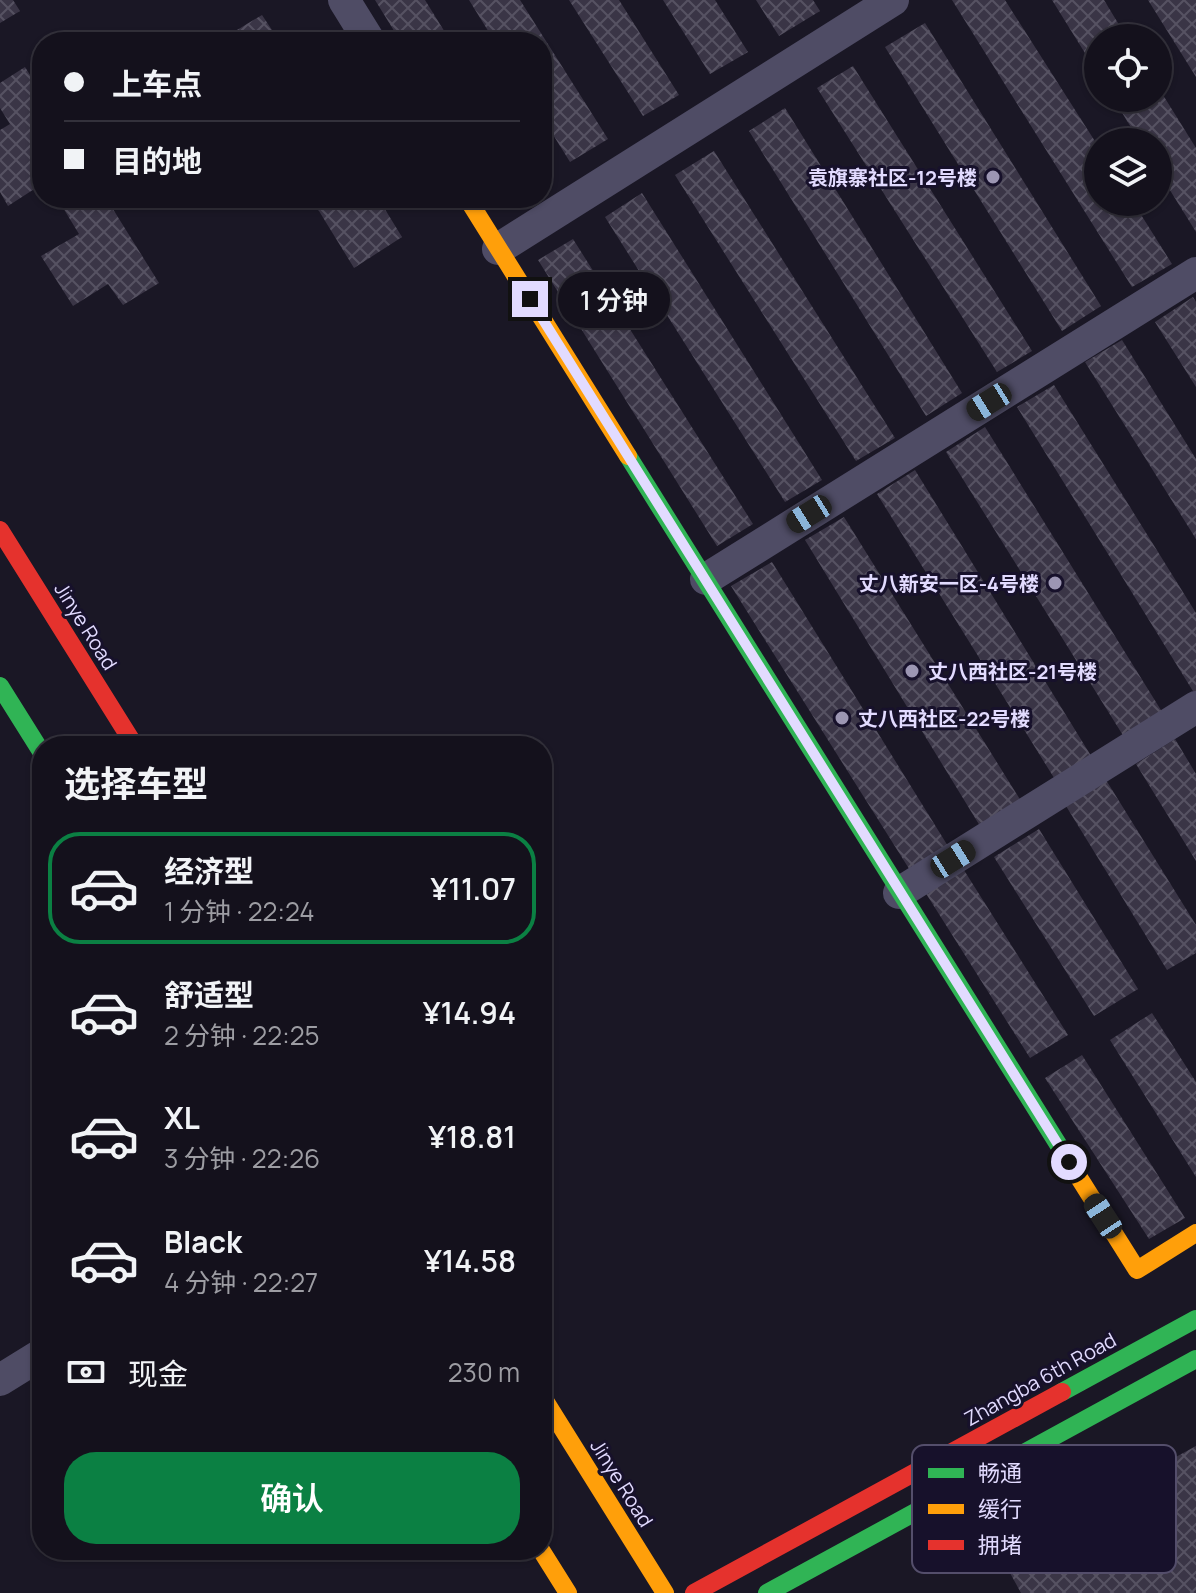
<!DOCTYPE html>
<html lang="zh">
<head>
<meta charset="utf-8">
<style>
	:root { --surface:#14111c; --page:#211f29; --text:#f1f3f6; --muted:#9d9da3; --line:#33313b; --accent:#0b8043 }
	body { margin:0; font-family:Manrope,"Noto Sans SC",sans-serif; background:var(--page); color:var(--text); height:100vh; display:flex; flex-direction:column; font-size:30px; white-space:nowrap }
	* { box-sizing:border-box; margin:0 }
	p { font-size:26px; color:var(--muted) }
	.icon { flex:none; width:44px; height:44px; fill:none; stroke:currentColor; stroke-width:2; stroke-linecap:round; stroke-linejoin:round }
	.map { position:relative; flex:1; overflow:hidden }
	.drawer { position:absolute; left:32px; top:736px; width:520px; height:824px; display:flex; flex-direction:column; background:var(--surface); border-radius:32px; box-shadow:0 2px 6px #0004,0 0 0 2px var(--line) }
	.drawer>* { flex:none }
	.hud { position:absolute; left:32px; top:32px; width:520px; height:176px; border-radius:32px; box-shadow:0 2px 6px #0004,0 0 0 2px var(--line); display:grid; align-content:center; height:176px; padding:0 32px; background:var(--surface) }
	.fabs { position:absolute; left:1084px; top:24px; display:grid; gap:16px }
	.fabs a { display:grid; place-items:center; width:88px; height:88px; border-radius:50%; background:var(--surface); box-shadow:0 2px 6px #0004,0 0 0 2px var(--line); font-size:40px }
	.end { position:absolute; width:36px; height:36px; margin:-18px; border:10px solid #e2dbff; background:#111; box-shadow:0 0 0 4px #111 }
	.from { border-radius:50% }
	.bubble { position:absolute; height:56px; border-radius:28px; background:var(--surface); box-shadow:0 2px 6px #0004,0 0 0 2px var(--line); font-size:26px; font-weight:600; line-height:56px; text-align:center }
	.car { position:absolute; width:24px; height:48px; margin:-24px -12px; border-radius:10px; box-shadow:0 0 6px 2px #0007; background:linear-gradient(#222 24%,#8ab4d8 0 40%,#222 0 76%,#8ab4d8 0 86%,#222 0) }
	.hud b { display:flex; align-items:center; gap:28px; height:76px; font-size:30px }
	.hud b+b { border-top:2px solid var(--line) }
	.hud i { width:20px; height:20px; background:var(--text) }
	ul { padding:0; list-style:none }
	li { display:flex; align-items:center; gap:24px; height:112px; margin:0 16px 12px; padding:0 16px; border:4px solid transparent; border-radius:32px }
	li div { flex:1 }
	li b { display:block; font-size:30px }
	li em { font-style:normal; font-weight:600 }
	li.current { border-color:var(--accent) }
	li>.icon { width:72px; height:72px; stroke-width:1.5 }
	h2 { padding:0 32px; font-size:36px; line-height:96px }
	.pay { display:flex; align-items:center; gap:20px; height:88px; padding:0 32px; font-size:30px }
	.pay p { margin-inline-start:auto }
	.cta { display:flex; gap:16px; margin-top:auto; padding:16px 32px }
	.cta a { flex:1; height:92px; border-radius:32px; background:var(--accent); color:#fff; font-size:32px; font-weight:600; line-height:92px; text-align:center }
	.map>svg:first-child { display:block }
	.building { fill:url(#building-cross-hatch) }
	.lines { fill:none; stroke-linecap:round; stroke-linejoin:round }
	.street { stroke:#4f4c65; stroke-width:32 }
	.fast { stroke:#30b455; stroke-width:18 }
	.slow { stroke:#ff9f0a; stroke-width:18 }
	.jam { stroke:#e5322d; stroke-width:18 }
	.route { stroke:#e2dbff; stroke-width:10 }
	.poi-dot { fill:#9c96b3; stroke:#17112b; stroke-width:3 }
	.labels { text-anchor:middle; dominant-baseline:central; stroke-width:6; stroke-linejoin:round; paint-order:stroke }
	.poi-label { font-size:20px; font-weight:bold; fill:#e2dbff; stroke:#17112b; text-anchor:end }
	.street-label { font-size:20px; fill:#e2dbff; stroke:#17112b }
	.key { fill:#17112b; stroke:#544e6b; stroke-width:2 }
	.key-label { font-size:22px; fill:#e2dbff }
</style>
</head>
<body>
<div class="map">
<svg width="1196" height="1593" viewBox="0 0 1196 1593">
	<defs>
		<pattern id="building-cross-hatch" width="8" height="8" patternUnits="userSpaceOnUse" patternTransform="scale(2)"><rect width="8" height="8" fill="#3a3546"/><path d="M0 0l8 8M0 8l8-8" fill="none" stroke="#565262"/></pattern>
	</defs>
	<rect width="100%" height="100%" fill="#1a1725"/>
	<path class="building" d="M0,0h13l7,11 -20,12z
		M375,0h50l26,42h-50z
		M469,0h51l88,139 -38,23 -28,-45v-75h-47z
		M569,0h50l60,95 -36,21z
		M663,0h52l33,52 -38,22z
		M756,0h57l7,11 -41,25z
		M952,0h53l93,146v56h35l39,62 -40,23z
		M1052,0h52l23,38h-29v36z
		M1148,0h48v77z
		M262,15l18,27h-63z
		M925,23l176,283 -39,25 -177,-284z
		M853,66l179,285 -35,21 -180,-284z
		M25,67l17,27v90l-34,22 -8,-14v-62l10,-6 -10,-16v-25z
		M1158,87l38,61v84l-38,-61v-29h-18l-27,-44h45z
		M785,108l177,285 -36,23 -177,-285z
		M714,151l181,287 -39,23 -181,-286z
		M642,193l180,287 -37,22 -180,-285z
		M57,198h49l53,85 -36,22 -15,-21 -35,22 -32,-50 38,-22z
		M311,198h67l24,39 -48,31z
		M573,239l180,285 -36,22 -179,-286z
		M1193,297l3,5v85l-41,-65z
		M1122,340l74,119v80l-111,-177z
		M1054,385l142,228v83l-179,-289z
		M985,427l179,288 -40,22 -178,-285z
		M915,470l178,289 -37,22 -179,-287z
		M844,517l177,284 -41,25 -175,-286z
		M772,562l179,289 -38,24 -182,-289z
		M1175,739l21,35v87l-60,-97z
		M1106,780l90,145v28l-29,17 -101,-164z
		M1039,829l99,160 -44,27 -100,-159z
		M962,867l106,168 -38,23 -105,-166z
		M1152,1013l44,69v95l-86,-137z
		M1082,1055l103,163 -36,21 -104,-161z
		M1196,1446v147h-175l-22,-40z"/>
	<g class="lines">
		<path class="street" d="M344,0l26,42
			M498,249l395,-249
			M706,579l490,-306
			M899,893l297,-186
			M0,1380l42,-26"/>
		<path class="fast" d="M628,456l443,709
			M0,686l42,67
			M1062,1392l134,-73
			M767,1593l429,-234"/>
		<path class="slow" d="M467,198l161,258
			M1071,1165l66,105 59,-37
			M542,1396l123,197
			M541,1550l27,43"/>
		<path class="jam" d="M0,530l135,216
			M694,1593l368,-201"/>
	</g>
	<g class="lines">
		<path class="route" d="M530,299l539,863"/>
	</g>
	<g class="poi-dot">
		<circle cx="993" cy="177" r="8"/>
		<circle cx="1055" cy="583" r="8"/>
		<circle cx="912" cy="671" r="8"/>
		<circle cx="842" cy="718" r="8"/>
	</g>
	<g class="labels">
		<g class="poi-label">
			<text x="977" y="177">袁旗寨社区-12号楼</text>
			<text x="1039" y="583">丈八新安一区-4号楼</text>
			<text x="928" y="671" text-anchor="start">丈八西社区-21号楼</text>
			<text x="858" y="718" text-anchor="start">丈八西社区-22号楼</text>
		</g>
		<g class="street-label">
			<text transform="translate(86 626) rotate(58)">Jinye Road</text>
			<text transform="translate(1040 1379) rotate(-29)">Zhangba 6th Road</text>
			<text transform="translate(622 1483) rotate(58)">Jinye Road</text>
		</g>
	</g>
	<rect x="912" y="1445" width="264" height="128" rx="12" class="key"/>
	<rect x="928" y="1468" width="36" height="10" fill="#30b455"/>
	<rect x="928" y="1504" width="36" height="10" fill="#ff9f0a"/>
	<rect x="928" y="1540" width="36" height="10" fill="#e5322d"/>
	<g class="key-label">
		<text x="978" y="1481">畅通</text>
		<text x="978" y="1517">缓行</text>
		<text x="978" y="1553">拥堵</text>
	</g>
</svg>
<div class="fabs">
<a><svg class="icon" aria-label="locate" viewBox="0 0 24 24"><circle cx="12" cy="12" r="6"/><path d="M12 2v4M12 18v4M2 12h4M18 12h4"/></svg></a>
<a><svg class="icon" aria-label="layers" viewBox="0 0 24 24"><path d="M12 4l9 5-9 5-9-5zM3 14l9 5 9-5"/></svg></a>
</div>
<i class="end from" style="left:1069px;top:1162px"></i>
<i class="end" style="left:530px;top:299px"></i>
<div class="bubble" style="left:558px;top:272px;width:112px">1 分钟</div>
<i class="car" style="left:989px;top:402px;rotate:238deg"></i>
<i class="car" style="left:809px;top:514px;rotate:238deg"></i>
<i class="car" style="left:953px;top:859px;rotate:58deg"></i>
<i class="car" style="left:1103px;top:1216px;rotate:327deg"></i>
<div class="hud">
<b><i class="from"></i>上车点</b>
<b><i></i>目的地</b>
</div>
<section class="drawer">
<h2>选择车型</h2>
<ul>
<li class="current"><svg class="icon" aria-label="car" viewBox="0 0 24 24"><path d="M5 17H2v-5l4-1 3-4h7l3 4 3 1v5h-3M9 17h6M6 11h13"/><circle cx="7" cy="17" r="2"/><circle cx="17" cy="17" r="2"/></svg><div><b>经济型</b><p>1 分钟 · 22:24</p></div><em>¥11.07</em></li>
<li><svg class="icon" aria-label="car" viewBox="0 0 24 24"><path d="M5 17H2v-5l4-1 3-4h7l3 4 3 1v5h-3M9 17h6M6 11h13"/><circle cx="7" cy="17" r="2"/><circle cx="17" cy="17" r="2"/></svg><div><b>舒适型</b><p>2 分钟 · 22:25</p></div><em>¥14.94</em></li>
<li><svg class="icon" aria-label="car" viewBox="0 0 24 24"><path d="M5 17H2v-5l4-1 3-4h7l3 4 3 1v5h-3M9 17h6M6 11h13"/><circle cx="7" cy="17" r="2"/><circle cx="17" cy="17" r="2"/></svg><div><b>XL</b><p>3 分钟 · 22:26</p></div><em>¥18.81</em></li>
<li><svg class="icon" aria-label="car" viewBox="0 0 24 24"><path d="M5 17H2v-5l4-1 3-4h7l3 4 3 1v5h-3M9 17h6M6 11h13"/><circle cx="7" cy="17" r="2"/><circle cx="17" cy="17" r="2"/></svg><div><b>Black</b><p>4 分钟 · 22:27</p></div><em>¥14.58</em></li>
</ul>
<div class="pay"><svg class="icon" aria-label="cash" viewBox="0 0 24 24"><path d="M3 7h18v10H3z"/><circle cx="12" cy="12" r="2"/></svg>现金<p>230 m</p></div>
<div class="cta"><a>确认</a></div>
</section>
</div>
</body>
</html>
